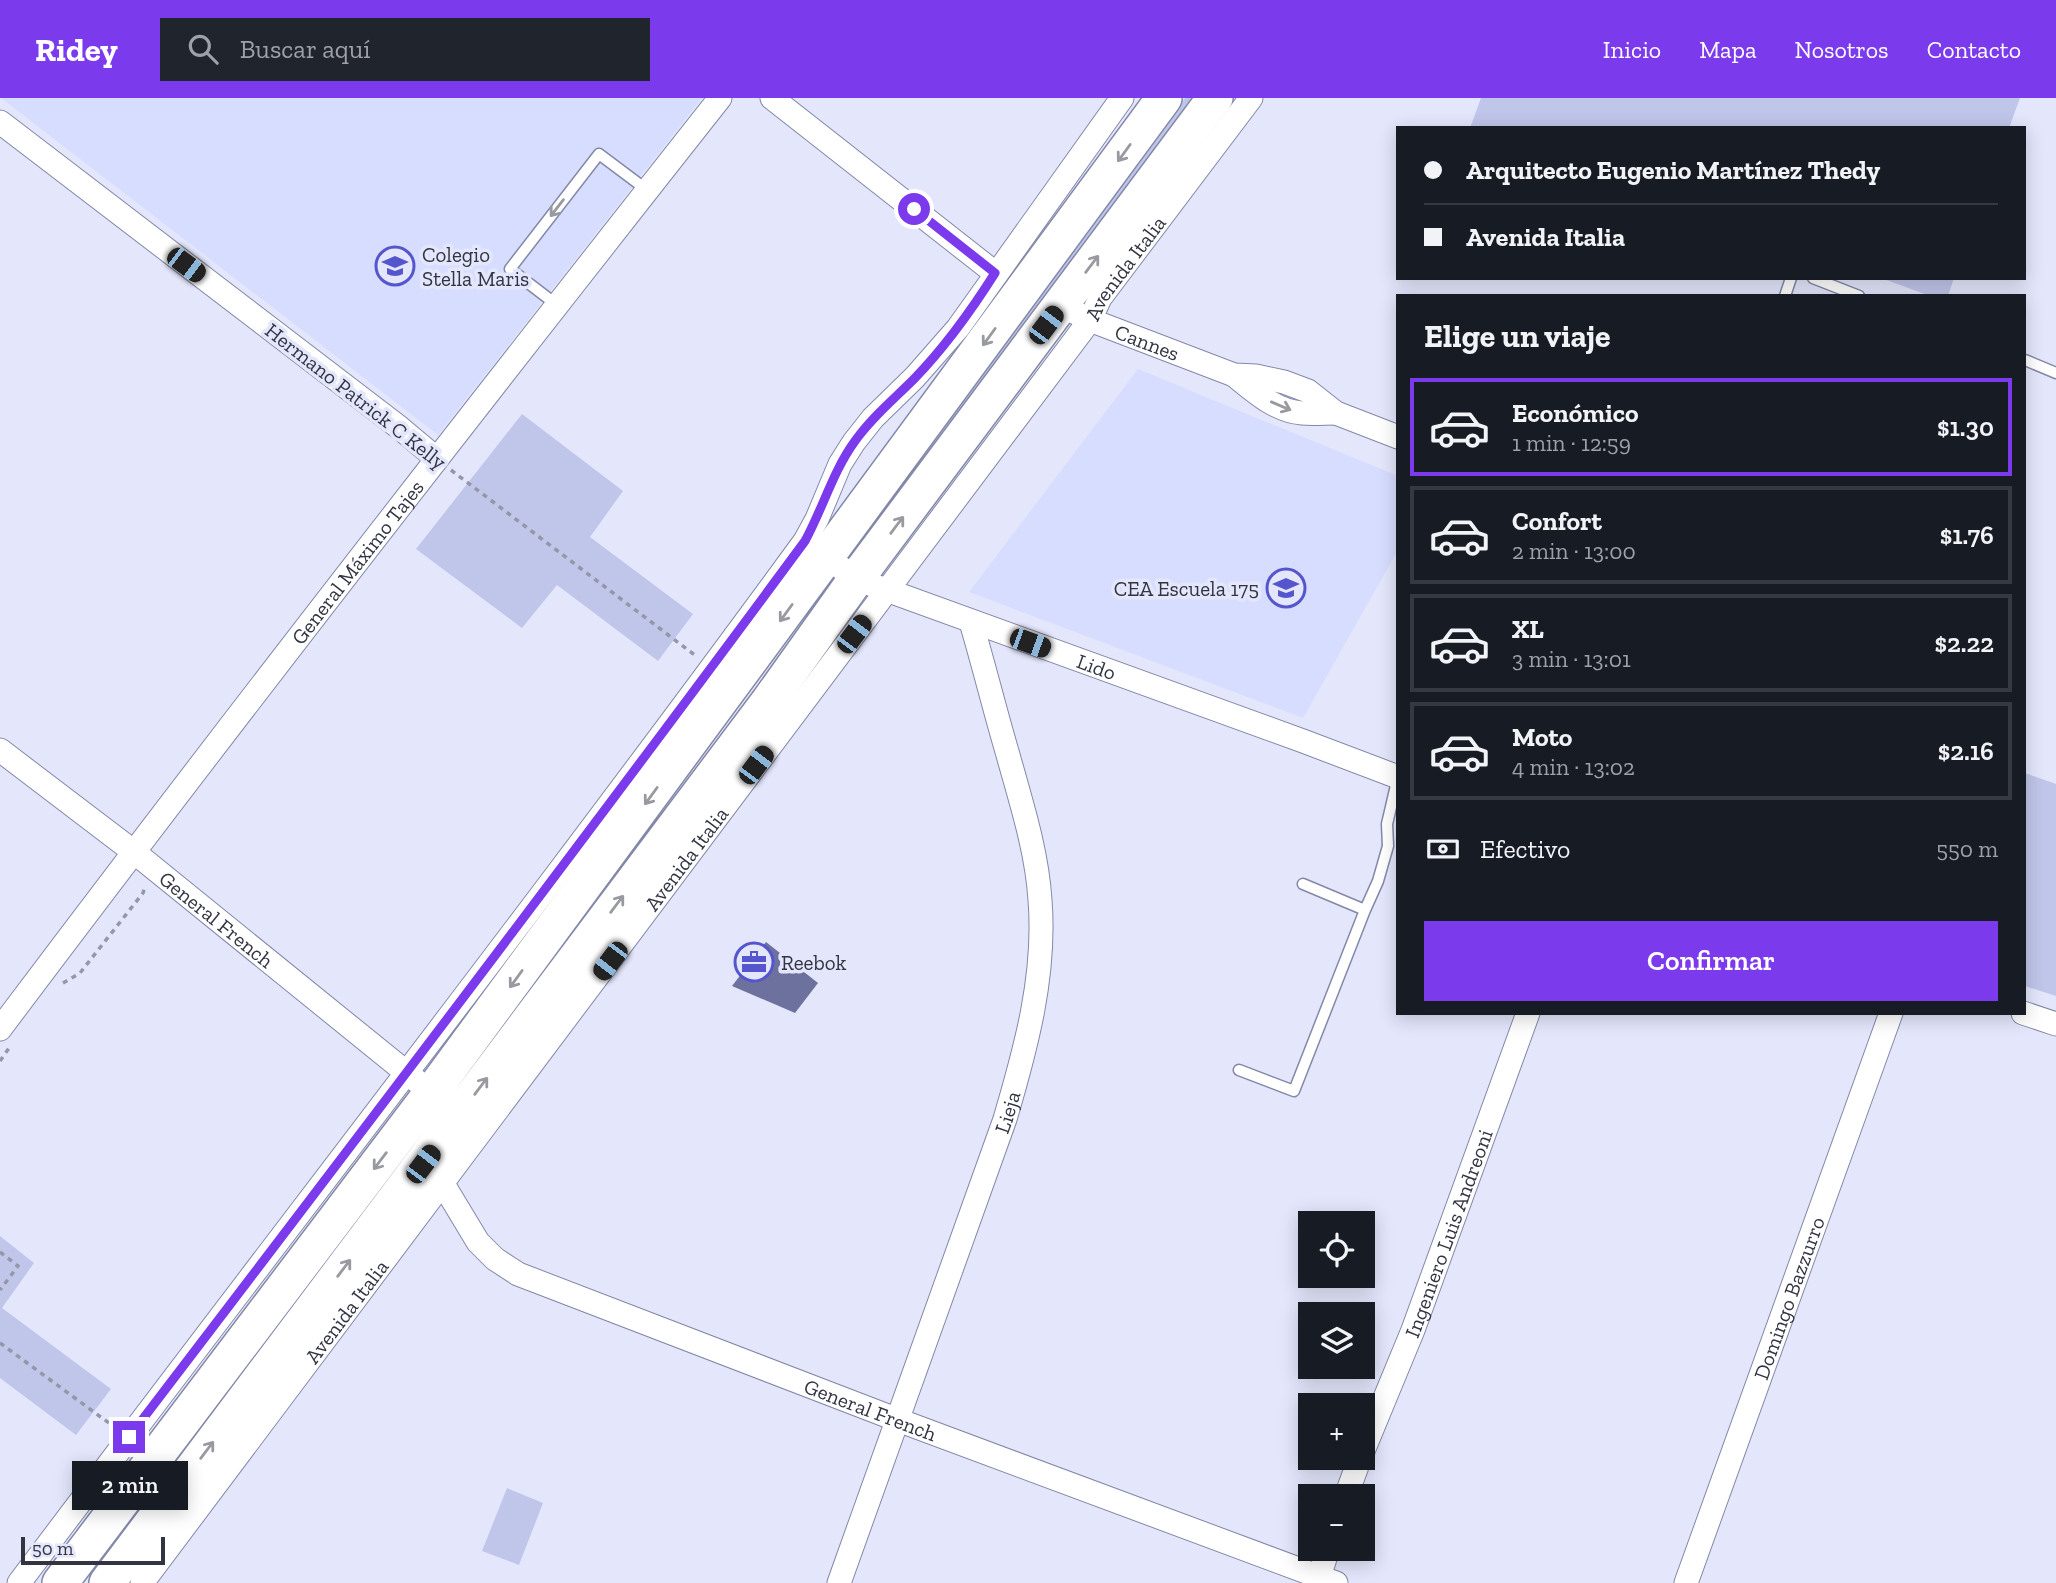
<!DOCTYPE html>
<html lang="es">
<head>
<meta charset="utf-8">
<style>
	:root { --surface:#171b24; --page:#20242c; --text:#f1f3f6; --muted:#9ea1a6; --line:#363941; --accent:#7c3aed }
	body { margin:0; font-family:"Zilla Slab",serif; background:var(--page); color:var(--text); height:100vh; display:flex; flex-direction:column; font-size:26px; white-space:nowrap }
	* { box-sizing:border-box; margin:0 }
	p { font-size:23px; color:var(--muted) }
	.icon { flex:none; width:38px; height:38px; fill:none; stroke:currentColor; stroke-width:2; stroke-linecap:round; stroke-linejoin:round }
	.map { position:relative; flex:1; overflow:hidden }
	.sheet { position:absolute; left:1396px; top:196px; width:630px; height:721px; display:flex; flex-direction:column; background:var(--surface); border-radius:0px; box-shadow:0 4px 18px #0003 }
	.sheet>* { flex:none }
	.hud { position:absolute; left:1396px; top:28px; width:630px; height:154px; border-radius:0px; box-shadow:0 4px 18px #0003; display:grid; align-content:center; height:154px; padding:0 28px; background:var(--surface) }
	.tools { position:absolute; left:1298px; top:1113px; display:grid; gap:14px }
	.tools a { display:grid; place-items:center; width:77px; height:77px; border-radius:0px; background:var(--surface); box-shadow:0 4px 18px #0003; font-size:35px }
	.scale { position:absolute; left:21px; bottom:18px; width:144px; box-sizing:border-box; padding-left:7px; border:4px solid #323442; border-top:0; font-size:19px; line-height:24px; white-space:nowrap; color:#323442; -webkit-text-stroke:5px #e4e7fc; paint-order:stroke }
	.end { position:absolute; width:32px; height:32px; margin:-16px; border:9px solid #7c3aed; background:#fff; box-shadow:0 0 0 4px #fff }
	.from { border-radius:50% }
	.bubble { position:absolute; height:49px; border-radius:0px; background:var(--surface); box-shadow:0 4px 18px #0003; font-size:23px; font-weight:600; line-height:49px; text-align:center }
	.car { position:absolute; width:21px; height:42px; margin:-21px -10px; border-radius:9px; box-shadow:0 0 5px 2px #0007; background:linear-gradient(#222 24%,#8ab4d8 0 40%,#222 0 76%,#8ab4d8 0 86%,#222 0) }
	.hud b { display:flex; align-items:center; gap:24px; height:66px; font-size:26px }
	.hud b+b { border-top:2px solid var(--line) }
	.hud i { width:18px; height:18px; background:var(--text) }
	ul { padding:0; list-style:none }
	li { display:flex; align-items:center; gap:21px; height:98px; margin:0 14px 10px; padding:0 14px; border:4px solid var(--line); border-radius:0px }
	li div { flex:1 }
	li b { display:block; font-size:26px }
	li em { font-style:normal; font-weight:600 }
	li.selected { border-color:var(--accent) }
	li>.icon { width:63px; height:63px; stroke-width:1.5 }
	h2 { padding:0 28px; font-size:32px; line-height:84px }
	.pay { display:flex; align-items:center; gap:18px; height:77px; padding:0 28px; font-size:26px }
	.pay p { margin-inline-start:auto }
	.cta { display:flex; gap:14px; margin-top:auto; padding:14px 28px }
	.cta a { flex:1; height:80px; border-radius:0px; background:var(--accent); color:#fff; font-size:28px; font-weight:600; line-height:80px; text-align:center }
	header { display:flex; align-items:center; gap:42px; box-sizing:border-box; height:98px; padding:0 35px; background:var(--accent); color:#fff }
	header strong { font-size:33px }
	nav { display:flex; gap:38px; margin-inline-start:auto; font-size:24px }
	.search { width:490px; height:63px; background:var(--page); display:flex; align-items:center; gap:18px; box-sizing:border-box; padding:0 24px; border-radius:0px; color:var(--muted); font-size:26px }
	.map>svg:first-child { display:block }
	.built { fill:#d7ddfe }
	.green { fill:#c0c6ea }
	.building { fill:#6c729d }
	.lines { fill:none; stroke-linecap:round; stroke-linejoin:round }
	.service-casing { stroke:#8388a8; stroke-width:13 }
	.minor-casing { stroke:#8388a8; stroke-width:25 }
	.primary-casing { stroke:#8388a8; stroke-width:38 }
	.path { stroke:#9497a8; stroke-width:3.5; stroke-dasharray:5 5; stroke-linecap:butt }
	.service { stroke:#fff; stroke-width:10 }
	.minor { stroke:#fff; stroke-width:23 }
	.primary { stroke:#fff; stroke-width:35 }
	.oneway { stroke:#989aa0 }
	.route { stroke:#7c3aed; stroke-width:9 }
	.labels { text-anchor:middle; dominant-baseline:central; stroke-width:7; stroke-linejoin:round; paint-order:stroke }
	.poi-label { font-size:21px; fill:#323442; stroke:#e4e7fc; text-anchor:start }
	.street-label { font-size:21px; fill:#323442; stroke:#e4e7fc }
</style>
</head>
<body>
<header>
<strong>Ridey</strong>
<div class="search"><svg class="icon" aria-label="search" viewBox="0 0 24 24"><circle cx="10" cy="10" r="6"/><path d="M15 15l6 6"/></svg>Buscar aquí</div>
<nav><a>Inicio</a><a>Mapa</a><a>Nosotros</a><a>Contacto</a></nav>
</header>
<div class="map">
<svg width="2056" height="1485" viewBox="0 0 2056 1485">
	<rect width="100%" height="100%" fill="#e4e7fc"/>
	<path class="built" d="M1,0h701l-264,337z
		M1138,271l260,107v74l-95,168 -334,-126z"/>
	<path class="green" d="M1185,0h20l-339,443 -7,-6z
		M1481,0h539l-11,30h-539z
		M1881,180h73l-6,18h-18z
		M522,316l101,77 -33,46 103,77 -35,47 -101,-76 -35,43 -106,-79z
		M2025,675l31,11v212l-31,-10z
		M0,1138l34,27 -32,45 109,81 -35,46 -76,-57z
		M507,1390l36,15 -24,62 -37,-14z"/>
	<path class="building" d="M766,844l52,41 -23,30 -63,-27z"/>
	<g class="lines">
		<defs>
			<path id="service" d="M1813,180l46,18
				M1785,198l6,-18
				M557,207l-47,-36 89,-115 48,36
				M2025,262l31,13
				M1303,786l62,26
				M1239,972l55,21 71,-181 13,-29 10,-35 -1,-22 11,-47"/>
			<g id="minor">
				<path d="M772,0l223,175"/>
				<path d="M0,24l400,306 37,31"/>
				<path id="s1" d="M1076,215l14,7 144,55 22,1 28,6 24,9 28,22 62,24"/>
				<path d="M1234,277c20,16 41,36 68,38 11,1 23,0 34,0"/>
				<path id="s2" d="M816,451l40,30 447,162 95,36"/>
				<path id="s3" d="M0,652l134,102 284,230"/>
				<path d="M2023,915l33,11"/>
				<path id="s4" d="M0,931c236,-314 477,-623 720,-931"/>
				<path id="s5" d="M443,1086l35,58 17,17 23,15 380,146 438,163"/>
				<path id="s6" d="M1363,1353l50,-121 115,-317"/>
				<path d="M1346,1398l14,-38"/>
				<path d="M1319,1479l9,-28"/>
				<path d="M19,1485c262,-348 529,-691 786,-1042l12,-22 23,-55 14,-22 19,-24 42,-41 43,-49 164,-230"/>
				<path id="s7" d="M142,1485l948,-1263 10,-22 151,-200"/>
				<path id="s8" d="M839,1485l166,-464c21,-71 41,-144 35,-219 -3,-49 -19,-98 -32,-145 -13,-44 -24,-89 -37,-133"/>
				<path id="s9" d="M1686,1485l205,-570"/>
			</g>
			<path id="primary" d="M60,1485l372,-491 732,-994
				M107,1485l662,-882 87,-122 359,-481"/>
		</defs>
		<use href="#service" class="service-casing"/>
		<use href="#minor" class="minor-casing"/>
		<use href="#primary" class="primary-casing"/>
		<path class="path" d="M451,372l245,186
			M63,885l17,-10 63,-80 2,-7
			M0,963l9,-13
			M0,1154l18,14 -18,24
			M0,1245l113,83"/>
		<use href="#service" class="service"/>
		<use href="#minor" class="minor"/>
		<use href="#primary" class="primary"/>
	</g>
	<defs><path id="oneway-shaft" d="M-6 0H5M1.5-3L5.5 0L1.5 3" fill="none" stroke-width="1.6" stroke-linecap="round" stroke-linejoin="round" transform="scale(1.75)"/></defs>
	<g class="oneway">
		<use href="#oneway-shaft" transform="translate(1124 55) rotate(126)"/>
		<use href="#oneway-shaft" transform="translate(557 110) rotate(128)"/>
		<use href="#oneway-shaft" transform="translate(1092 166) rotate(-53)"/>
		<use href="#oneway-shaft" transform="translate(989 239) rotate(126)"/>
		<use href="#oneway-shaft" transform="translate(1281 308) rotate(23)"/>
		<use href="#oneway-shaft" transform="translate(897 427) rotate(-53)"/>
		<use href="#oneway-shaft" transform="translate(786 515) rotate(126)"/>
		<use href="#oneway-shaft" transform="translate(651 698) rotate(126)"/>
		<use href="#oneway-shaft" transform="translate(617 806) rotate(-53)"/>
		<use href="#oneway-shaft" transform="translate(516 881) rotate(126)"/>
		<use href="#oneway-shaft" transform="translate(481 988) rotate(-53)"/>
		<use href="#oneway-shaft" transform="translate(380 1063) rotate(127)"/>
		<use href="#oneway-shaft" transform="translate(344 1170) rotate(-53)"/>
		<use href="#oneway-shaft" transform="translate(207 1352) rotate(-53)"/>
	</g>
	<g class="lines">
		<path class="route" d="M129,1339c227,-297 454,-595 676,-896 18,-33 28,-70 50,-100 17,-24 39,-42 59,-62 31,-32 57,-68 81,-106l-81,-64"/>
	</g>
	<defs>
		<symbol id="school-ring" viewBox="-11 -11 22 22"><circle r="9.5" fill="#e4e7fc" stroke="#5556cd" stroke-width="1.5"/><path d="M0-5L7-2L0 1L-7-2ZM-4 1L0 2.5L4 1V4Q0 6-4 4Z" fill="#5556cd"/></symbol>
		<symbol id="office-ring" viewBox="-11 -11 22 22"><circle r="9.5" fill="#e4e7fc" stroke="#5556cd" stroke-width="1.5"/><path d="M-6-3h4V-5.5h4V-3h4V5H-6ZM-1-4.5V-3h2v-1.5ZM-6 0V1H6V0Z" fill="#5556cd"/></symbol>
	</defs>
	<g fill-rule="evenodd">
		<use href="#school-ring" x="373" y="146" width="44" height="44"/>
		<use href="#school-ring" x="1264" y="468" width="44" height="44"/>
		<use href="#office-ring" x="732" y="842" width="44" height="44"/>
	</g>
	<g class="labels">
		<g class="poi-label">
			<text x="422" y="156">Colegio<tspan x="422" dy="24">Stella Maris</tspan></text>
			<text x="1259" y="490" text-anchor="end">CEA Escuela 175</text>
			<text x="781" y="864">Reebok</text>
		</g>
		<g class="street-label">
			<text stroke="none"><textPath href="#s7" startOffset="1642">Avenida Italia</textPath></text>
			<text stroke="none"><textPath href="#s1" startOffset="77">Cannes</textPath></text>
			<text transform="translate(356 298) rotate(38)">Hermano Patrick C Kelly</text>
			<text stroke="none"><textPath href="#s4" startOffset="588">General Máximo Tajes</textPath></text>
			<text stroke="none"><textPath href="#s2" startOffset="306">Lido</textPath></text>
			<text stroke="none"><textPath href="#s7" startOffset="906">Avenida Italia</textPath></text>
			<text stroke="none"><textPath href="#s3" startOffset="275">General French</textPath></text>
			<text stroke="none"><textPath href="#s8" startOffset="500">Lieja</textPath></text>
			<text stroke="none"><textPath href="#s6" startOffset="234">Ingeniero Luis Andreoni</textPath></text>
			<text stroke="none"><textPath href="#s9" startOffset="303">Domingo Bazzurro</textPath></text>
			<text stroke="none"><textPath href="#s7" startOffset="340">Avenida Italia</textPath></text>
			<text stroke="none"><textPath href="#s5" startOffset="497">General French</textPath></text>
		</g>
	</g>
</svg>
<div class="tools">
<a><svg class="icon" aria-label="locate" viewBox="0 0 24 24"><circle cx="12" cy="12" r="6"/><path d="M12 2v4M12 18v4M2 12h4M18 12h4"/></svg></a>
<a><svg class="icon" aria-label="layers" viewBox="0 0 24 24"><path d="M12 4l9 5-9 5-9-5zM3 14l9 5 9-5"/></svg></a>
<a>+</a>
<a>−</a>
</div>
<div class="scale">50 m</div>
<i class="end from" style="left:914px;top:111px"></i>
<i class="end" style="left:129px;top:1339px"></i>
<div class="bubble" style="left:72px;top:1363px;width:116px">2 min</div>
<i class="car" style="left:186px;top:167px;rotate:127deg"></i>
<i class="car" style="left:1046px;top:227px;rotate:37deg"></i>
<i class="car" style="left:854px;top:536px;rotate:37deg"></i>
<i class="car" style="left:1030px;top:545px;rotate:110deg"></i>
<i class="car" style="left:756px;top:667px;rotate:37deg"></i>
<i class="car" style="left:610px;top:863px;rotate:217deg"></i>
<i class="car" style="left:423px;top:1066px;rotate:37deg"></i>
<div class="hud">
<b><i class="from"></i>Arquitecto Eugenio Martínez Thedy</b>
<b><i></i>Avenida Italia</b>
</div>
<section class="sheet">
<h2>Elige un viaje</h2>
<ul>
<li class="selected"><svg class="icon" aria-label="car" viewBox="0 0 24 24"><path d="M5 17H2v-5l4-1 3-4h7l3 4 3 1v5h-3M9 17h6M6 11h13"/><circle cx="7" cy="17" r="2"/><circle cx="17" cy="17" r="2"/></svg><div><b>Económico</b><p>1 min · 12:59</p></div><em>$1.30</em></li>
<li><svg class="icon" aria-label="car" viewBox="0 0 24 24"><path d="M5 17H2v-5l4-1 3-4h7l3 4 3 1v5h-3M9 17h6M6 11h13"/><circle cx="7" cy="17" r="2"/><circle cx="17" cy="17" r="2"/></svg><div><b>Confort</b><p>2 min · 13:00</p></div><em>$1.76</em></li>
<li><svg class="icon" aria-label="car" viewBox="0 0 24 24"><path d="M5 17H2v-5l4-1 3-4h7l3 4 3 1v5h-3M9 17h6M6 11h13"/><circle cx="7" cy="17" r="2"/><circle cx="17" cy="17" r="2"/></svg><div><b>XL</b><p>3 min · 13:01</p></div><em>$2.22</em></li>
<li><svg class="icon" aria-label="car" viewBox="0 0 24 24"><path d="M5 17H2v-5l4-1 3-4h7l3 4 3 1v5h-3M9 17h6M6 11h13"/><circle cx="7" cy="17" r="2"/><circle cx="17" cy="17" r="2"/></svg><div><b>Moto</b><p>4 min · 13:02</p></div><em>$2.16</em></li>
</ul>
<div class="pay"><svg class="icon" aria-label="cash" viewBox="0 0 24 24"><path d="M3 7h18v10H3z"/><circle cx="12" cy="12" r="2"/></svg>Efectivo<p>550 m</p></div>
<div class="cta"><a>Confirmar</a></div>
</section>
</div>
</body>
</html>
